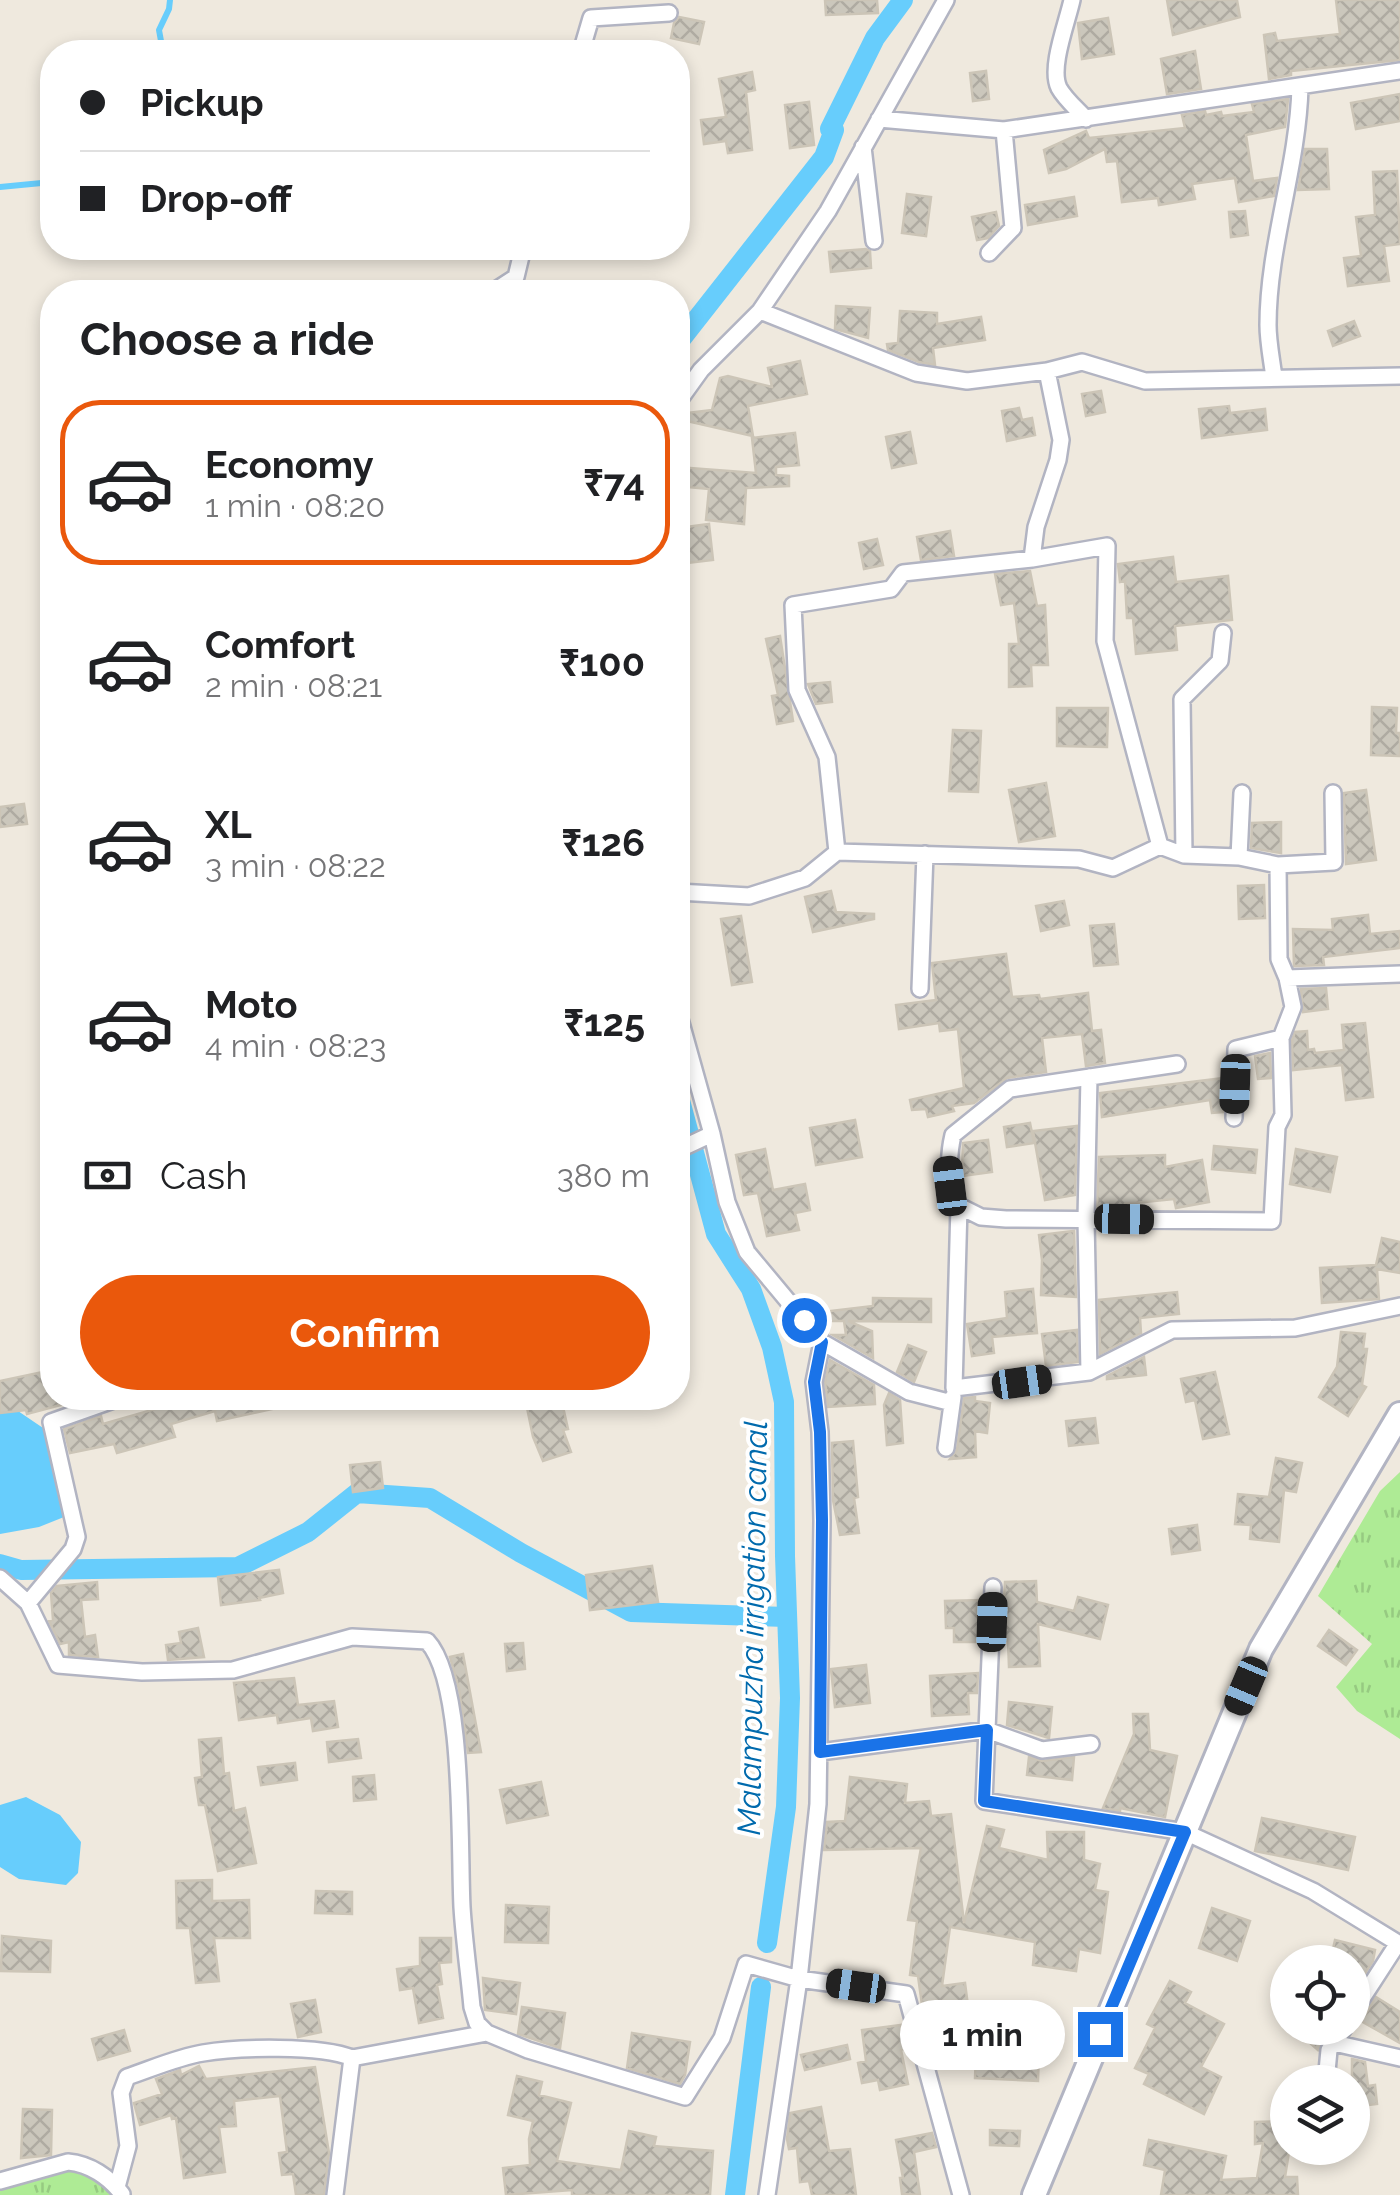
<!DOCTYPE html>
<html lang="en">
<head>
<meta charset="utf-8">
<style>
	:root { --surface:#fff; --page:#f2f2f2; --text:#202124; --muted:#757577; --line:#e0e0e0; --accent:#ea580c }
	body { margin:0; font-family:Raleway,sans-serif; background:var(--page); color:var(--text); height:100vh; display:flex; flex-direction:column; font-size:38px; white-space:nowrap }
	* { box-sizing:border-box; margin:0 }
	p { font-size:32px; color:var(--muted) }
	.icon { flex:none; width:55px; height:55px; fill:none; stroke:currentColor; stroke-width:2; stroke-linecap:round; stroke-linejoin:round }
	.map { position:relative; flex:1; overflow:hidden }
	.panel { position:absolute; left:40px; top:280px; width:650px; height:1130px; display:flex; flex-direction:column; background:var(--surface); border-radius:40px; box-shadow:0 5px 15px #0003 }
	.panel>* { flex:none }
	.banner { position:absolute; left:40px; top:40px; width:650px; height:220px; border-radius:40px; box-shadow:0 5px 15px #0003; display:grid; align-content:center; height:220px; padding:0 40px; background:var(--surface) }
	.tools { position:absolute; left:1270px; top:1945px; display:grid; gap:20px }
	.tools a { display:grid; place-items:center; width:100px; height:100px; border-radius:50%; background:var(--surface); box-shadow:0 5px 15px #0003; font-size:50px }
	.end { position:absolute; width:45px; height:45px; margin:-22px; border:12px solid #1a73e8; background:#fff; box-shadow:0 0 0 5px #fff }
	.from { border-radius:50% }
	.bubble { position:absolute; height:70px; border-radius:35px; background:var(--surface); box-shadow:0 5px 15px #0003; font-size:32px; font-weight:700; line-height:70px; text-align:center }
	.car { position:absolute; width:30px; height:60px; margin:-30px -15px; border-radius:12px; box-shadow:0 0 8px 2px #0007; background:linear-gradient(#222 24%,#8ab4d8 0 40%,#222 0 76%,#8ab4d8 0 86%,#222 0) }
	.banner b { display:flex; align-items:center; gap:35px; height:95px; font-size:38px }
	.banner b+b { border-top:2px solid var(--line) }
	.banner i { width:25px; height:25px; background:var(--text) }
	ul { padding:0; list-style:none }
	li { display:flex; align-items:center; gap:30px; height:165px; margin:0 20px 15px; padding:0 20px; border:5px solid transparent; border-radius:40px }
	li div { flex:1 }
	li b { display:block; font-size:38px }
	li em { font-style:normal; font-weight:700 }
	li.current { border-color:var(--accent) }
	li>.icon { width:90px; height:90px; stroke-width:1.5 }
	h2 { padding:0 40px; font-size:45px; line-height:120px }
	.pay { display:flex; align-items:center; gap:25px; height:110px; padding:0 40px; font-size:38px }
	.pay p { margin-inline-start:auto }
	.primary-button { display:flex; gap:20px; margin-top:auto; padding:20px 40px }
	.primary-button a { flex:1; height:115px; border-radius:60px; background:var(--accent); color:#fff; font-size:40px; font-weight:700; line-height:115px; text-align:center }
	.map>svg:first-child { display:block }
	.grass { fill:url(#grass-tufts) }
	.water { fill:#67cdfc }
	.lines { fill:none; stroke-linecap:round; stroke-linejoin:round }
	.stream { stroke:#67cdfc; stroke-width:6 }
	.canal { stroke:#67cdfc; stroke-width:20 }
	.building { fill:url(#building-cross-hatch); stroke:#ccc5b7; stroke-width:2.5 }
	.minor-casing { stroke:#b2b4c2; stroke-width:20 }
	.secondary-casing { stroke:#b2b4c2; stroke-width:28 }
	.minor { stroke:#fff; stroke-width:15 }
	.secondary { stroke:#fff; stroke-width:22 }
	.route { stroke:#1a73e8; stroke-width:12 }
	.labels { text-anchor:middle; dominant-baseline:central; stroke-width:8; stroke-linejoin:round; paint-order:stroke }
	.water-label { font-size:32px; font-style:italic; fill:#006aad; stroke:#fff }
</style>
</head>
<body>
<div class="map">
<svg width="1400" height="2195" viewBox="0 0 1400 2195">
	<defs>
		<pattern id="grass-tufts" width="24" height="20" patternUnits="userSpaceOnUse" patternTransform="scale(2.5)"><rect width="24" height="20" fill="#aeeb95"/><path d="M3 7l-1-3M5 7V3M7 7l1-3M15 17l-1-3M17 17v-4M19 17l1-3" fill="none" stroke="#96ca81"/></pattern>
		<pattern id="building-cross-hatch" width="8" height="8" patternUnits="userSpaceOnUse" patternTransform="scale(2.5)"><rect width="8" height="8" fill="#cbc7bc"/><path d="M0 0l8 8M0 8l8-8" fill="none" stroke="#afaba2"/></pattern>
	</defs>
	<rect width="100%" height="100%" fill="#efe9de"/>
	<path class="grass" d="M1400,1472v267l-43,-28 -21,-24 36,-43 -54,-48 62,-105z
		M70,2169l56,26h-126v-5z"/>
	<path class="water" d="M18,1411l28,19 21,68 -3,19 -25,10 -39,7v-121z
		M26,1797l34,18 21,27 -3,31 -12,12 -47,-6 -19,-12v-62z"/>
	<g class="lines">
		<path class="stream" d="M163,52l-4,-22 10,-21 1,-9
			M0,187l52,-5"/>
		<path class="canal" d="M678,343l146,-186 10,-27 -4,-1 45,-91 28,-38
			M678,1093l38,141 35,55 21,58 12,55 1,154 5,142 -4,109 -19,136
			M0,1564l21,6 217,-3 70,-35 49,-39 73,5 91,55 110,59 156,5
			M735,2195l26,-208"/>
	</g>
	<path class="building" d="M825,0h52l1,13 -52,2z
		M1167,0h70l3,17 -67,18z
		M1336,0h64v60l-109,11v4l-22,4 -5,-44 11,-2 2,8 63,-7z
		M679,17l25,5 -5,22 -28,-6 3,-15z
		M1108,18l6,36 -32,5 -4,-36z
		M1195,51l6,38 -34,5 -6,-35z
		M986,71l3,28 -16,2 -3,-28z
		M752,72l3,18 -9,2 6,58 -24,3 -2,-12 -22,3 -3,-24 25,-3 -7,-38z
		M1400,94v27l-44,8 -5,-26z
		M1288,99l-3,28 -39,8 7,46 24,-3 -3,18 -35,6 -4,-24 -43,6 3,15 -36,6 -1,-7 -36,4 -5,-41 -10,1 -2,-13 -39,20 -17,4 -5,-23 42,-19 3,7 96,-10 -3,-13 23,-4 1,4 15,-3 1,4 32,-4 -2,-8z
		M809,102l5,43 -24,3 -5,-43z
		M1305,149h22l2,40 -31,1z
		M1397,171l3,73 -16,2 5,35 -41,5 -4,-28 17,-2 -5,-39 19,-2 -2,-43z
		M907,194l24,3 -5,39 -24,-3z
		M1074,197l3,19 -49,9 -3,-20z
		M1245,211l3,24 -17,2 -2,-25z
		M996,212l3,14 -11,12 -11,2 -5,-23z
		M866,249l4,2 1,17 -40,4 -2,-20z
		M836,306l34,2 -2,30 -33,-9z
		M900,311l37,2v11l44,-7 4,23 -52,8 2,17 -16,-3 -31,-12 -1,-6 11,-1z
		M1354,321l6,15 -27,10 -5,-15z
		M800,361l7,33 -59,12 5,30 -75,-17v-5l34,-4 8,-32 8,-2 44,11 -4,-19z
		M1101,391l4,21 -19,4 -4,-22z
		M1229,406l1,7 35,-4 2,21 -65,8 -3,-29z
		M1019,408l3,12 10,-2 3,17 -28,6 -5,-30z
		M910,432l6,31 -24,5 -6,-31z
		M795,433l4,32 -23,2v8l13,1v10l-43,2 -2,36 -38,-4 3,-31 -31,-3v-19l78,6 -4,-35z
		M709,524l4,36 -35,4v-36z
		M950,531l4,25 -33,4 -4,-23z
		M877,539l6,26 -19,4 -5,-26z
		M1173,557l3,25 52,-6 4,44 -57,6 2,24 -41,4 -3,-36h-6l-2,-37 -5,1 -2,-18z
		M1030,571l7,35 8,-1 3,60h-17l1,21 -23,1v-43h10l-5,-41 -13,2 -6,-31z
		M780,636l13,85 -16,3 -5,-28 6,-1 -12,-56z
		M830,682l2,20 -16,2 -8,-20z
		M1372,707l25,1 -1,25h4v23l-29,-1z
		M1057,708h51l-1,39 -50,-1z
		M953,730l28,1 -3,61 -29,-1z
		M1046,783l9,53 -36,6 -10,-52z
		M1366,790l10,70 -30,4 -2,-71z
		M24,804l3,20 -27,3v-20z
		M1281,822v31l-30,-5 1,-25z
		M1264,885l1,33 -26,1 -1,-33z
		M831,891l5,21 38,2v5l-61,13 -8,-35z
		M1064,901l5,24 -28,6 -5,-25z
		M1368,915l2,19 30,-3v17l-77,9 1,8 -30,1 -1,-37 40,1 -1,-11z
		M741,916l11,66 -20,3 -11,-66z
		M1114,924l4,40 -24,2 -4,-40z
		M1006,954l6,43 27,-2 1,4 48,-6 4,38 9,-1 4,33 -19,3 -4,-32 -40,4 4,34 -39,6 -33,25 -22,3 2,5 -26,6 -2,-8 -14,1 -2,-10 54,-12 -6,-59 -18,2 -1,-8 -40,6 -3,-24 40,-5 -4,-37z
		M1326,988l2,21 -25,3 -2,-23z
		M1365,1023l8,74 -27,3 -4,-35 -49,5 -1,-30 3,-8 12,-1 1,19 6,-1 1,4 29,-3 -2,-25z
		M1270,1053l1,25 -13,1 -3,-23z
		M1224,1078l-1,34 -11,1 -2,-13 -108,17 -2,-24z
		M855,1120l7,37 -46,8 -6,-37z
		M1030,1123l4,20 -27,4 -3,-20z
		M1077,1126l-2,69 -30,5 -12,-69z
		M988,1140l4,32 -30,4 1,-33z
		M1214,1146l43,4 -2,23 -43,-4z
		M765,1149l8,41 32,-6 5,26 -15,3 4,17 -32,6 -9,-43 -14,2 -8,-40z
		M1296,1149l41,8 -7,35 -40,-8z
		M1165,1155v12l37,-7 7,42 -33,6 -2,-9 -49,5v5l-28,-1 2,-51z
		M1074,1231l2,66 -35,-2 1,-35 -3,-25z
		M1382,1238l18,4v31l-23,-4 2,30 -57,4 -2,-35 56,-3z
		M1033,1289l4,44 -45,4 2,16 -22,3 -5,-32 40,-6 -2,-26z
		M1177,1292l2,22 -39,4 1,15 -41,21 -1,-54z
		M873,1298l58,1v23l-83,-1 24,10 1,27 -40,-23h13l-2,-14h-13l-1,-10 43,-5z
		M1077,1330l1,32 -32,4 -4,-32z
		M1341,1332l24,2 -2,15h4l-5,36 4,2 -18,29 -29,-19 18,-30z
		M908,1345l18,7 -12,30 -17,-10z
		M1144,1357l2,18 -39,4v-3z
		M830,1360l44,25 1,19 -47,3 -3,-25z
		M52,1370v28h35l-60,16 -1,-4 -26,3v-32z
		M1215,1372l14,62 -26,5 -8,-39 -9,2 -5,-23z
		M889,1393l11,7 3,43 -16,2 -3,-40z
		M975,1397v4l15,2 -3,30 -12,-2 1,26 -26,2 7,-9 7,-52z
		M212,1398h77l1,7 -73,16 -2,-10 -44,13 4,13 -58,16 -3,-9 -44,9 -6,-24 37,-13 2,8 80,-23 1,4z
		M525,1398h36l7,31 -5,1 8,22 -28,9 -10,-24z
		M1095,1418l3,25 -29,3 -3,-25z
		M853,1441l5,56 -4,1 5,35 -19,2 -7,-35 -1,-57z
		M1276,1458l26,5 -6,29 -12,-2 -5,52 -29,-3 1,-14 -16,-1 3,-30 31,3z
		M380,1462l3,26 -30,4 -3,-27z
		M1197,1525l3,25 -28,4 -3,-25z
		M652,1566l6,36 -68,8 -4,-35z
		M279,1570l4,23 -24,5 1,2 -39,5 -3,-28z
		M1036,1581l1,21 37,9 4,-14 30,8 -8,34 -62,-15 2,42 -31,1 -1,-26h-6l3,-59z
		M97,1582l1,17 -17,1 4,37 10,-2 3,22 -29,-2v-13l-9,2 -11,-23 4,-1 -2,-27 6,-7z
		M981,1600l-2,42h-25v-14h-8l-1,-27z
		M198,1628l6,29 -36,3 -2,-15 15,-2 -2,-11z
		M1329,1630l28,20 -11,15 -28,-19z
		M523,1643l2,26 -18,2 -2,-27z
		M463,1654l18,98 -13,1 -9,-64 -9,-32z
		M866,1665l4,38 -35,4 -4,-38z
		M978,1673l-1,20h-9l1,21 -37,2 -2,-40z
		M294,1678l4,27 36,-4 4,26 -25,4 -2,-13 -33,5 -1,-8 -38,5 -5,-37z
		M1009,1702l43,5 -3,31 -42,-13z
		M1133,1714h15l2,36 27,6 -12,61 -45,-9v3l-17,-3 31,-74z
		M221,1738l3,36 5,-1 5,38 11,-3 11,55 -38,8 -13,-66h-6l-4,-27 7,-1 -3,-37z
		M358,1739l3,19 -32,4 -2,-20z
		M1029,1757l13,4 32,-4 -2,23 -45,-5z
		M295,1763l2,17 -36,5 -3,-18z
		M374,1775l2,24 -22,2 -1,-24z
		M850,1777l57,7 -2,19 24,-2 2,15 20,-2 13,109 23,-97 17,4 -5,18 49,12 -1,-28h37v28l16,4 -5,26 13,2 -8,61 -21,-4 -3,22 -43,-6 2,-23 -85,-15 -8,59 23,-3 3,23 -45,6 -5,-36 -8,-1 7,-54 -9,-1 13,-72 -97,2 3,-28 18,-1z
		M541,1782l7,33 -41,8 -7,-33z
		M1262,1818l93,19 -7,33 -93,-19z
		M212,1880v21l37,-1 1,38h-36l5,43 -23,2 -6,-55h-13l-1,-47z
		M316,1891l36,1v22l-37,-1z
		M506,1905l43,2 -1,36 -43,-1z
		M1212,1908l38,13 -13,40 -38,-13z
		M2,1936l49,5 -1,31 -49,-1z
		M420,1938h31v24l-12,1 3,21 -5,1 6,33 -24,5 -6,-35 -13,2 -3,-21 23,-3z
		M1335,1940l40,10 -2,11 -21,32v-31h-22z
		M483,1978l37,5 -4,31 -31,-4z
		M1170,1981l21,11 -6,11 39,21 -23,43 20,10 -17,37 -60,-30 5,-10 -14,-6 20,-40 -8,-4z
		M1376,1997l24,15v31l-39,-22z
		M315,2000l6,32 -23,5 -7,-33z
		M522,2007l43,6 -5,35 -42,-14z
		M901,2025l3,24 -3,1 7,34 -28,6 -2,-10 -16,3 -4,-20 8,-2 -4,-31z
		M1293,2028h38l-13,22z
		M124,2030l6,21 -32,9 -6,-21z
		M632,2033l58,9 -5,33 -5,9 -53,-16z
		M1007,2034l47,2 -1,17h-14l-1,28 -63,-3 1,-26 30,1z
		M847,2045l3,14 -45,11 -4,-15z
		M1352,2059l13,3 3,24 7,-1 2,19 -25,3z
		M199,2066l7,13 109,-12 14,86 -5,42h-28l-3,-21 -11,1 -3,-22 8,-1 -7,-56 -46,5 2,25 -17,1 6,45 -41,6 -8,-60 -4,1 -1,-4 -31,10 -6,-22 28,-9 -6,-15 24,-9 1,5z
		M517,2076l25,6 -3,13 32,8 -14,58 64,9 8,-39 27,6 -2,9 59,5 -3,44h-138v-5l-66,5 -3,-27 27,-3 -1,-26 4,-18 -25,-6z
		M821,2107l8,44 21,-2 6,46h-44l-3,-14 -9,1 -3,-34 -8,1 -2,-10 3,-26z
		M23,2109l29,1 -1,45 -30,3z
		M1287,2121l2,31 -4,25h12l1,18h-137l4,-25 -21,-5 5,-25 77,16 -5,24 36,-2 6,-35 -8,1v-22z
		M990,2130l30,1 -1,15 -29,-1z
		M932,2133l4,14 -22,5 6,43 -18,-1 -2,-16h3l-7,-38z"/>
	<g class="lines">
		<defs>
			<path id="minor" d="M1072,0c-5,23 -23,68 -13,88 6,11 19,22 27,31
				M581,52l10,-34 78,-5
				M879,119l125,11
				M863,147l11,94
				M989,253l24,-25 -9,-98 396,-59
				M493,292l23,-15 7,-29
				M760,311l156,62 51,8 80,-10 14,69 -3,20 -22,67 -4,32
				M1047,371l35,-9 63,19 255,-5
				M1274,378c-2,-17 -6,-36 -6,-53 0,-80 30,-158 32,-238
				M678,402l23,-32 59,-59 68,-100 118,-211
				M1223,633l-3,28 -38,38 2,156 55,2
				M1160,846l-47,22 -34,-9 -242,-7 -10,-95 -30,-67 -4,-85 98,-16 12,-16 129,-14 75,-13 -2,95 55,205 24,9
				M1278,865l56,-3 -1,-69
				M678,892l71,4 56,-18 32,-26
				M1287,978l113,-4
				M920,989l5,-135
				M678,1012l34,122 15,68 20,50 75,90 -8,40 6,50 2,89 -4,283 -19,175 -32,216
				M1177,1064l-167,25 -57,46c-6,26 -4,47 6,71l22,11 25,2 266,2 5,-94 6,-12 -2,-77 12,-31 -6,-29 -8,-19 -1,-94 -39,-8 3,-64
				M1089,1077l-3,142 3,153
				M1234,1118l2,-69 45,-11
				M678,1150l34,-16
				M959,1206l-5,182 135,-16 83,-42 123,-2 105,-22
				M822,1342l87,50 43,11
				M946,1448l7,-51
				M0,1578l28,25 30,62 84,7 91,-2 119,-33 75,4c38,40 32,207 35,266 2,33 7,67 10,100l5,16 10,10 41,17 157,47 37,-59 24,-74 53,15 107,15 55,201
				M993,1587l-9,214 201,31 128,59 85,52 -46,71
				M28,1603l45,-54 4,-12 -26,-115 68,-24
				M820,1752l167,-22 55,20 49,-6
				M1334,2043l66,15
				M352,2058l135,-25
				M1326,2082l3,-32 15,-22
				M0,2181l68,-19c22,2 41,15 54,32
				M117,2187l11,-41 -7,-53 6,-16c24,-8 51,-20 76,-24 34,-6 118,-8 149,5l-17,137"/>
			<path id="secondary" d="M1034,2195l227,-546 139,-235"/>
		</defs>
		<use href="#minor" class="minor-casing"/>
		<use href="#secondary" class="secondary-casing"/>
		<use href="#minor" class="minor"/>
		<use href="#secondary" class="secondary"/>
	</g>
	<g class="lines">
		<path class="route" d="M804,1320l18,22 -8,40 6,50 2,88 -2,232 167,-22 -3,71 201,31 -85,202"/>
	</g>
	<g class="labels">
		<g class="water-label">
			<text transform="translate(752 1628) rotate(-89)">Malampuzha irrigation canal</text>
		</g>
	</g>
</svg>
<div class="tools">
<a><svg class="icon" aria-label="locate" viewBox="0 0 24 24"><circle cx="12" cy="12" r="6"/><path d="M12 2v4M12 18v4M2 12h4M18 12h4"/></svg></a>
<a><svg class="icon" aria-label="layers" viewBox="0 0 24 24"><path d="M12 4l9 5-9 5-9-5zM3 14l9 5 9-5"/></svg></a>
</div>
<i class="end from" style="left:804px;top:1320px"></i>
<i class="end" style="left:1100px;top:2034px"></i>
<div class="bubble" style="left:900px;top:2000px;width:165px">1 min</div>
<i class="car" style="left:1235px;top:1084px;rotate:182deg"></i>
<i class="car" style="left:950px;top:1186px;rotate:353deg"></i>
<i class="car" style="left:1124px;top:1219px;rotate:91deg"></i>
<i class="car" style="left:1022px;top:1382px;rotate:82deg"></i>
<i class="car" style="left:992px;top:1622px;rotate:2deg"></i>
<i class="car" style="left:1246px;top:1686px;rotate:203deg"></i>
<i class="car" style="left:856px;top:1986px;rotate:278deg"></i>
<div class="banner">
<b><i class="from"></i>Pickup</b>
<b><i></i>Drop-off</b>
</div>
<section class="panel">
<h2>Choose a ride</h2>
<ul>
<li class="current"><svg class="icon" aria-label="car" viewBox="0 0 24 24"><path d="M5 17H2v-5l4-1 3-4h7l3 4 3 1v5h-3M9 17h6M6 11h13"/><circle cx="7" cy="17" r="2"/><circle cx="17" cy="17" r="2"/></svg><div><b>Economy</b><p>1 min · 08:20</p></div><em>₹74</em></li>
<li><svg class="icon" aria-label="car" viewBox="0 0 24 24"><path d="M5 17H2v-5l4-1 3-4h7l3 4 3 1v5h-3M9 17h6M6 11h13"/><circle cx="7" cy="17" r="2"/><circle cx="17" cy="17" r="2"/></svg><div><b>Comfort</b><p>2 min · 08:21</p></div><em>₹100</em></li>
<li><svg class="icon" aria-label="car" viewBox="0 0 24 24"><path d="M5 17H2v-5l4-1 3-4h7l3 4 3 1v5h-3M9 17h6M6 11h13"/><circle cx="7" cy="17" r="2"/><circle cx="17" cy="17" r="2"/></svg><div><b>XL</b><p>3 min · 08:22</p></div><em>₹126</em></li>
<li><svg class="icon" aria-label="car" viewBox="0 0 24 24"><path d="M5 17H2v-5l4-1 3-4h7l3 4 3 1v5h-3M9 17h6M6 11h13"/><circle cx="7" cy="17" r="2"/><circle cx="17" cy="17" r="2"/></svg><div><b>Moto</b><p>4 min · 08:23</p></div><em>₹125</em></li>
</ul>
<div class="pay"><svg class="icon" aria-label="cash" viewBox="0 0 24 24"><path d="M3 7h18v10H3z"/><circle cx="12" cy="12" r="2"/></svg>Cash<p>380 m</p></div>
<div class="primary-button"><a>Confirm</a></div>
</section>
</div>
</body>
</html>
